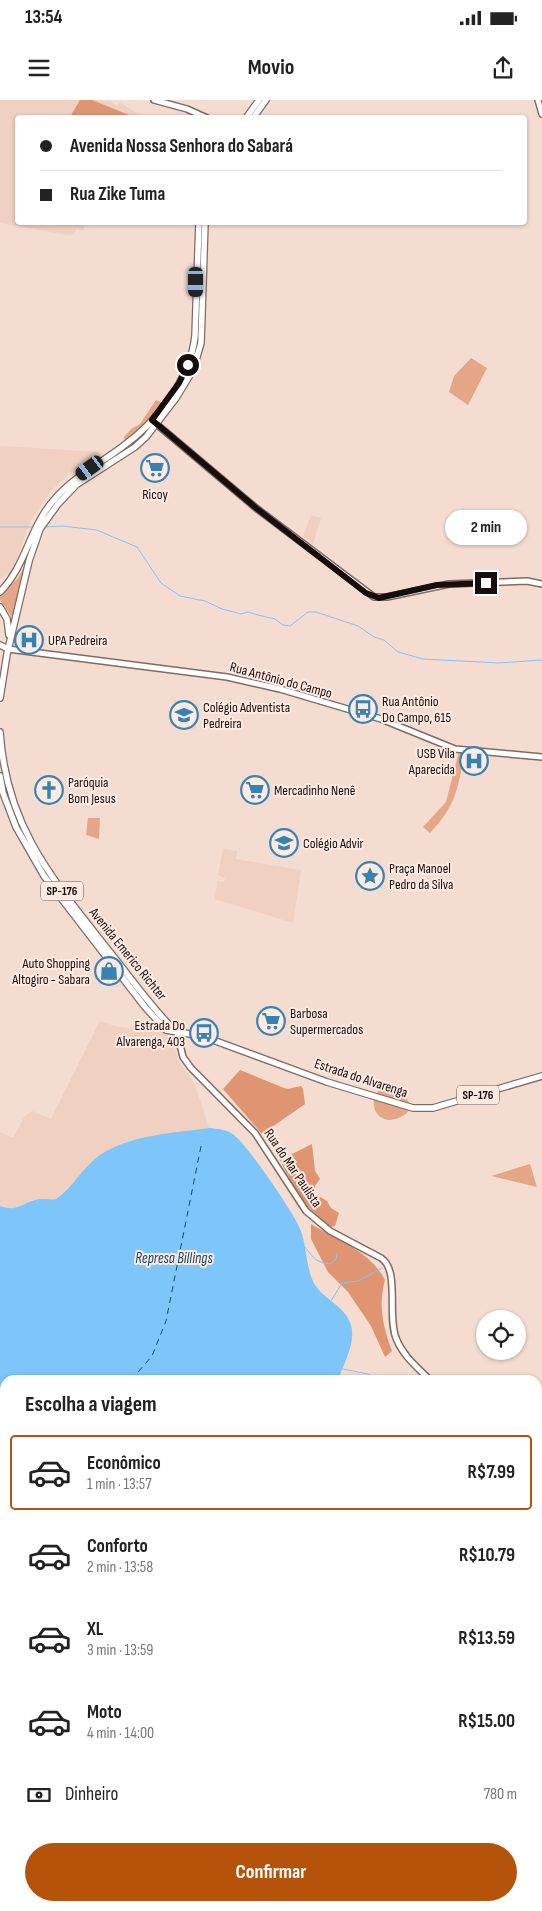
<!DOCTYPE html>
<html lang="pt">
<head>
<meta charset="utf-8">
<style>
	:root { --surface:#fff; --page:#f2f2f2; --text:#222; --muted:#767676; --line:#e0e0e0; --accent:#b45309 }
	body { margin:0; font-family:"Sofia Sans Condensed",sans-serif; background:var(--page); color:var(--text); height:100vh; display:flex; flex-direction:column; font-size:19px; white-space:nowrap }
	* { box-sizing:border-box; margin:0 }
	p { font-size:16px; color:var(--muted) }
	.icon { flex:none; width:28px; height:28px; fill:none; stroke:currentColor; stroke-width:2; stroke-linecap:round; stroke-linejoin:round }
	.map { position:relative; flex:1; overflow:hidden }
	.panel { position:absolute; left:0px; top:1275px; width:542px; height:536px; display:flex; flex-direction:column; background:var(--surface); border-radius:15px 15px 0 0; box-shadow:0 1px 4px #0004 }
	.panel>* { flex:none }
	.top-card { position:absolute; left:15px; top:15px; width:512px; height:110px; border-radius:5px; box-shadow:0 1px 4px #0004; display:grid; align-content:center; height:110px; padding:0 25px; background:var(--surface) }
	.tools { position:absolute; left:476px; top:1210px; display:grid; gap:10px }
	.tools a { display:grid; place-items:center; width:50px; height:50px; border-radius:50%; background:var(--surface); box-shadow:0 1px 4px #0004; font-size:25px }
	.end { position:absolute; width:22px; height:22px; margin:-11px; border:6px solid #160e0b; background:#fff; box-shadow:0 0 0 2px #fff }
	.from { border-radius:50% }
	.bubble { position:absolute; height:35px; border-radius:18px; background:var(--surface); box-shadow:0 1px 4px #0004; font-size:16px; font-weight:700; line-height:35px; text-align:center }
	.car { position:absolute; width:15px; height:30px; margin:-15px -8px; border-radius:6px; box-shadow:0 0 4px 1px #0007; background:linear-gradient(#222 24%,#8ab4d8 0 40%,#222 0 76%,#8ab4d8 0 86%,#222 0) }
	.top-card b { display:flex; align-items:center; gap:18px; height:48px; font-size:19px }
	.top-card b+b { border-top:1px solid var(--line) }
	.top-card i { width:12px; height:12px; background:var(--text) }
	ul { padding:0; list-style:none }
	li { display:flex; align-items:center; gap:15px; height:75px; margin:0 10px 8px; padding:0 15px; border:2px solid transparent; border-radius:5px }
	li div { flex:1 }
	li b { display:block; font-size:19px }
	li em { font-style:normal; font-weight:700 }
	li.active { border-color:var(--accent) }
	li>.icon { width:45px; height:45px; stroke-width:1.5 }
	h2 { padding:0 25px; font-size:22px; line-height:60px }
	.pay { display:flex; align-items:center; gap:12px; height:55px; padding:0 25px; font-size:19px }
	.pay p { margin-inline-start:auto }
	.cta { display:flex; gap:10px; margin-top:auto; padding:10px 25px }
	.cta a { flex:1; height:58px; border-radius:30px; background:var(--accent); color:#fff; font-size:20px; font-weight:700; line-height:58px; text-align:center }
	.status { display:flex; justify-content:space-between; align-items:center; height:35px; padding:0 25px; background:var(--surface); direction:ltr }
	.status svg { height:14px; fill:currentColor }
	header { display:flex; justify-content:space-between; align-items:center; height:65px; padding:0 25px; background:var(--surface); font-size:22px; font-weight:700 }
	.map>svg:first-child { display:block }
	.built { fill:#efd0c1 }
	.green { fill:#e5a688 }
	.forest { fill:#df9571 }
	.water { fill:#7ec6f9 }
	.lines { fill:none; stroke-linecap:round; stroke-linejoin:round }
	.stream { stroke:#7ec6f9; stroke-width:1 }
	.ferry { stroke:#11496a; stroke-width:1; stroke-dasharray:6 5; stroke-linecap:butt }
	.secondary-casing { stroke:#806b62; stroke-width:8 }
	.primary-casing { stroke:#806b62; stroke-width:8 }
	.secondary { stroke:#fff; stroke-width:5 }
	.primary { stroke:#fff; stroke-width:5.5 }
	.route { stroke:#160e0b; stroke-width:6 }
	.labels { text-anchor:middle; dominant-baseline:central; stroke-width:4; stroke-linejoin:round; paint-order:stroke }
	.shield { fill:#feeae1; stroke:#5c504b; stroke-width:1 }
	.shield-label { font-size:12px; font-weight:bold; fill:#160e0b }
	.poi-label { font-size:14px; fill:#160e0b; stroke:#feeae1; text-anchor:start }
	.street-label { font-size:14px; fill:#160e0b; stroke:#feeae1 }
	.water-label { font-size:15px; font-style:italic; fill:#11496a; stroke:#feeae1 }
</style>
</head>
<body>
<div class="status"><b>13:54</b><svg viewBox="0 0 49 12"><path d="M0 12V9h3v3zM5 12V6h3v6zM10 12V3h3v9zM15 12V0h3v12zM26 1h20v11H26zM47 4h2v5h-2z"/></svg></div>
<header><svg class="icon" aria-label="menu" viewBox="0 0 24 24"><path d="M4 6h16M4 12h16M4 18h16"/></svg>Movio<svg class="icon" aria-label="share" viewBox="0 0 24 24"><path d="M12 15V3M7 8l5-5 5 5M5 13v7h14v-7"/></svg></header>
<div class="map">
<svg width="542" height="1811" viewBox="0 0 542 1811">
	<rect width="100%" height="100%" fill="#f4dcd1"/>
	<path class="built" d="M0,0h101l3,2 5,-2 8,6 2,-4 24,15 -125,1v104l68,1 -3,7 -6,-1 -5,6h-4l-68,-12z
		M0,346l100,6 -30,21 -19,18 -21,31 -17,47 -4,5 -9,5z
		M311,415l10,3 -8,26 -10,-8z
		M174,600l25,5 -4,25 -26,-5z
		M223,749l14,2 -1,8 65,11 -8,53 -78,-24 2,-18 7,1 1,-4 -7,-3z
		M100,921l18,6 47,5 7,5 6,22 17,26 14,43 -66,10 -26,8 -18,10 -43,43 -24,1 -12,8 -11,1 -9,-3v-74l13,6 12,-22 7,-5 19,8z"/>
	<path class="green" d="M471,258l16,10 -19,37 -19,-13 5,-16z
		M156,300l7,3 -15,21 -23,18 -1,-5 7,-8 9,-5z
		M24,467l-11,48 -2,1 -11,-16v-4l18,-18z
		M459,651l6,1c-8,38 -8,52 -35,81l-7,-6 23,-25z
		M88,718h12l-1,21 -13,-4z
		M388,986c11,2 32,19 16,29 -30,19 -42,-23 -16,-29z
		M530,1064l7,23 -46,-11z"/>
	<path class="forest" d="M80,0h12l42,17h-64z
		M240,970l44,18 4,1 13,-3 2,3 2,15 -43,30 -39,-45z
		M312,1044l3,27 5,8 -5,7v8l12,7 4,7 8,5 -4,13 -4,1c-26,-18 -38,-40 -51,-67z
		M311,1124c27,16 60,28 74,56 -7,26 -2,47 7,71l-7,6 -14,-31 -23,-34 -20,-20 -17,-33z"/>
	<path class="water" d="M209,1028c9,1 17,1 25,7 14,11 61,79 67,96 6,17 5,37 13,52 9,17 31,22 37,42 5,17 -7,39 -13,55h-333v506l-5,-1v-679c18,6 20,-2 35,-6 7,-2 14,0 21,-1 17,-12 27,-32 44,-44 30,-20 73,-22 109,-27z
		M538,1737l4,19v55h-371l-12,-5h379z"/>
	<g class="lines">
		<path class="stream" d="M0,427h34
			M46,427l16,-1 35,4 16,7 24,10 24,36 19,13 25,5 17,8 19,5 7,-2 10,3 17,4 8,6 7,1 18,-14h8l42,14 16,11 10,3 14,12 25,7 76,4 43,-3
			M305,1147c10,12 10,15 25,17l6,-5 1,-5
			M331,1201l11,-18 16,-2 24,-13
			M343,1269l25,5 10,6"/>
		<path class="ferry" d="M131,1280l21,-24 14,-35 36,-180
			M0,1420l5,-5"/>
		<defs>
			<path id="secondary" d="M154,0l33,9 20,9
				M538,0l4,14
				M154,322l102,86 118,89h13l62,-13 78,-3 15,3
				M8,549l219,28 53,12 101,30 74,30 87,8
				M177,932l6,25 8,11 64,65 51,78 24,20 51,27c19,12 6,57 15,80 7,18 21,29 34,42
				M538,1441h4"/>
			<path id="primary" d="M246,18l13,-18
				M253,18l13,-18
				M0,492c26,-26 29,-63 53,-91 19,-23 45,-36 69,-54 35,-25 68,-67 73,-111l4,-114
				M0,507l7,12 2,16
				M0,545l8,4
				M0,598l7,-44 22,-93 11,-32 18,-25 18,-19 59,-38 11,-10 30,-39 17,-28 8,-27 4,-121
				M0,632c6,93 50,144 105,214 23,28 44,59 70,85
				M0,676l3,17 13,34 28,49 101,131 21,23 36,6 125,46 86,26h20l109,-32"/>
		</defs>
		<use href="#secondary" class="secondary-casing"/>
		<use href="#primary" class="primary-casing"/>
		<use href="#secondary" class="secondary"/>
		<use href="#primary" class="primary"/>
	</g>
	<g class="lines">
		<path class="route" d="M188,265l-9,18 -27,37 104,88 110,85 13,5 58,-13 49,-2"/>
	</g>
	<defs>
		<symbol id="supermarket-ring" viewBox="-11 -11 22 22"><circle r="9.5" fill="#feeae1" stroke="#3583b5" stroke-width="1.5"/><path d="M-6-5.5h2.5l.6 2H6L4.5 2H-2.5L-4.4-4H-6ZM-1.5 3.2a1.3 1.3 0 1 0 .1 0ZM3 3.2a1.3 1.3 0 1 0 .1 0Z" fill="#3583b5"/></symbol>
		<symbol id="hospital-ring" viewBox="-11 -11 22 22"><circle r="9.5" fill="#feeae1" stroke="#3583b5" stroke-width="1.5"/><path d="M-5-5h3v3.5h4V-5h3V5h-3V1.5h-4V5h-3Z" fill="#3583b5"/></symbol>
		<symbol id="bus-ring" viewBox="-11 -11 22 22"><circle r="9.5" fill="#feeae1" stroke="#3583b5" stroke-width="1.5"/><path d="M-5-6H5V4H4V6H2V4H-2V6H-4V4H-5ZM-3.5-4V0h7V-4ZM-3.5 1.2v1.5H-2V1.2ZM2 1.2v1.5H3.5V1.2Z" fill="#3583b5"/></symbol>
		<symbol id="school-ring" viewBox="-11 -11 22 22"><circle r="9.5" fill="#feeae1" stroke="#3583b5" stroke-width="1.5"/><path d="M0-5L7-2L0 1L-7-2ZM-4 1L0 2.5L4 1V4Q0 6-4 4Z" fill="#3583b5"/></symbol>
		<symbol id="church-ring" viewBox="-11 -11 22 22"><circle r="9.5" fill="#feeae1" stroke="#3583b5" stroke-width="1.5"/><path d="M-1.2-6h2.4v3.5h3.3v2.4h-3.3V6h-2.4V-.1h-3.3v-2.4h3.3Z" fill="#3583b5"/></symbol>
		<symbol id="sight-ring" viewBox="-11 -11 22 22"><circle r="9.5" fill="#feeae1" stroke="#3583b5" stroke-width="1.5"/><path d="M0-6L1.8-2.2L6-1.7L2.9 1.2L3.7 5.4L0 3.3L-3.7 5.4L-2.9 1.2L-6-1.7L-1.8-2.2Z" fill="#3583b5"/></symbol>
		<symbol id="shop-ring" viewBox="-11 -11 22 22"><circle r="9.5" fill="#feeae1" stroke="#3583b5" stroke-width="1.5"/><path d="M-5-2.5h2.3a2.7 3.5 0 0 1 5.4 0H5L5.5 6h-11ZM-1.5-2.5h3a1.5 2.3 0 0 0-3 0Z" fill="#3583b5"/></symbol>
	</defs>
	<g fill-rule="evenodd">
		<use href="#supermarket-ring" x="139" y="352" width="32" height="32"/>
		<use href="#hospital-ring" x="13" y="524" width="32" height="32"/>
		<use href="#bus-ring" x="347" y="593" width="32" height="32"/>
		<use href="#school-ring" x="168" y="599" width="32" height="32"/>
		<use href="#hospital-ring" x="458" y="645" width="32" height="32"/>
		<use href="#church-ring" x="33" y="674" width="32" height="32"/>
		<use href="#supermarket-ring" x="239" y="674" width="32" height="32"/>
		<use href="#school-ring" x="268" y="727" width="32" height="32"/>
		<use href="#sight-ring" x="354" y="760" width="32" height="32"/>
		<use href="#shop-ring" x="93" y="855" width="32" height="32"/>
		<use href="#supermarket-ring" x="255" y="905" width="32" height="32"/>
		<use href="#bus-ring" x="188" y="917" width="32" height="32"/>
	</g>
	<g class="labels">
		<g class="shield">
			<rect x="41" y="781.5" width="42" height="19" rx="4"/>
			<rect x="457" y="985.5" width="42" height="19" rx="4"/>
		</g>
		<g class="shield-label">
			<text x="62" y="791">SP-176</text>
			<text x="478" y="995">SP-176</text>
		</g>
		<g class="poi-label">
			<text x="155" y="394" text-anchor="middle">Ricoy</text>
			<text x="48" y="540">UPA Pedreira</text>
			<text x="382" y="601">Rua Antônio<tspan x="382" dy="16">Do Campo, 615</tspan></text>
			<text x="203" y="607">Colégio Adventista<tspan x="203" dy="16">Pedreira</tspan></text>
			<text x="455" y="653" text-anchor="end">USB Vila<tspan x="455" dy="16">Aparecida</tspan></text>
			<text x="68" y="682">Paróquia<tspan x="68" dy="16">Bom Jesus</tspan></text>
			<text x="274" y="690">Mercadinho Nenê</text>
			<text x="303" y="743">Colégio Advir</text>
			<text x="389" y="768">Praça Manoel<tspan x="389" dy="16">Pedro da Silva</tspan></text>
			<text x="90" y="863" text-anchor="end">Auto Shopping<tspan x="90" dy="16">Altogiro - Sabara</tspan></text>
			<text x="290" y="913">Barbosa<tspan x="290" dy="16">Supermercados</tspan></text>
			<text x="185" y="925" text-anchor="end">Estrada Do<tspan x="185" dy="16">Alvarenga, 403</tspan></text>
		</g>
		<g class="street-label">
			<text transform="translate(281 580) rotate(15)">Rua Antônio do Campo</text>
			<text transform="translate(128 854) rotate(51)">Avenida Emerico Richter</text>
			<text transform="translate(361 978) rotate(18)">Estrada do Alvarenga</text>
			<text transform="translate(293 1068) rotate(56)">Rua do Mar Paulista</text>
		</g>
		<g class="water-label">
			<text x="174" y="1158">Represa Billings</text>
		</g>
	</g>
</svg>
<div class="tools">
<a><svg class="icon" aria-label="locate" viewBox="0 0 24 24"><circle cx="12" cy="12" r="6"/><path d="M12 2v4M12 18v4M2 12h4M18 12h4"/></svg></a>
</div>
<i class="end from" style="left:188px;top:265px"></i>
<i class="end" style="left:486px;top:483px"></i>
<div class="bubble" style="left:445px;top:410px;width:82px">2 min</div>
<i class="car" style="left:196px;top:182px;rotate:180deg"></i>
<i class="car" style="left:90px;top:368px;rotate:234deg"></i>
<div class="top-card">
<b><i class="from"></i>Avenida Nossa Senhora do Sabará</b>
<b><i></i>Rua Zike Tuma</b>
</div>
<section class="panel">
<h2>Escolha a viagem</h2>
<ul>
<li class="active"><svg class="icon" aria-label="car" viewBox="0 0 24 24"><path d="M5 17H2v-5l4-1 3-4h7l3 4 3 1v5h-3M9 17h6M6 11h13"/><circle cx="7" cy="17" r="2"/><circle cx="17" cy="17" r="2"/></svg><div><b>Econômico</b><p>1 min · 13:57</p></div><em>R$7.99</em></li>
<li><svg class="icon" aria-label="car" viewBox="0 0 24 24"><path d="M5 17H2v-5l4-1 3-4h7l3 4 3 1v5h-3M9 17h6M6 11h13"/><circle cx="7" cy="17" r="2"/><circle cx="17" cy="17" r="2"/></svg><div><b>Conforto</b><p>2 min · 13:58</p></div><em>R$10.79</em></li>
<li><svg class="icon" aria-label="car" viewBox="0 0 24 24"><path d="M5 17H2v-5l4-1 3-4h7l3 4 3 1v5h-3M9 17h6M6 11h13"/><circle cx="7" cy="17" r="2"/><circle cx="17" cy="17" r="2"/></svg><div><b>XL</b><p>3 min · 13:59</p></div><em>R$13.59</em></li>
<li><svg class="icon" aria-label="car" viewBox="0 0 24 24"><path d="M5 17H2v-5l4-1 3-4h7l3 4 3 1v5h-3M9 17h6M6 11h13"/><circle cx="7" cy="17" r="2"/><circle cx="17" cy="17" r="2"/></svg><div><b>Moto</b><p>4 min · 14:00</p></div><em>R$15.00</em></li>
</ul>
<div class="pay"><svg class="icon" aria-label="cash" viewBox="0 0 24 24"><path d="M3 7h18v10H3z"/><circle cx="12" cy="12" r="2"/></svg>Dinheiro<p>780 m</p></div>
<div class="cta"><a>Confirmar</a></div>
</section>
</div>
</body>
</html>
